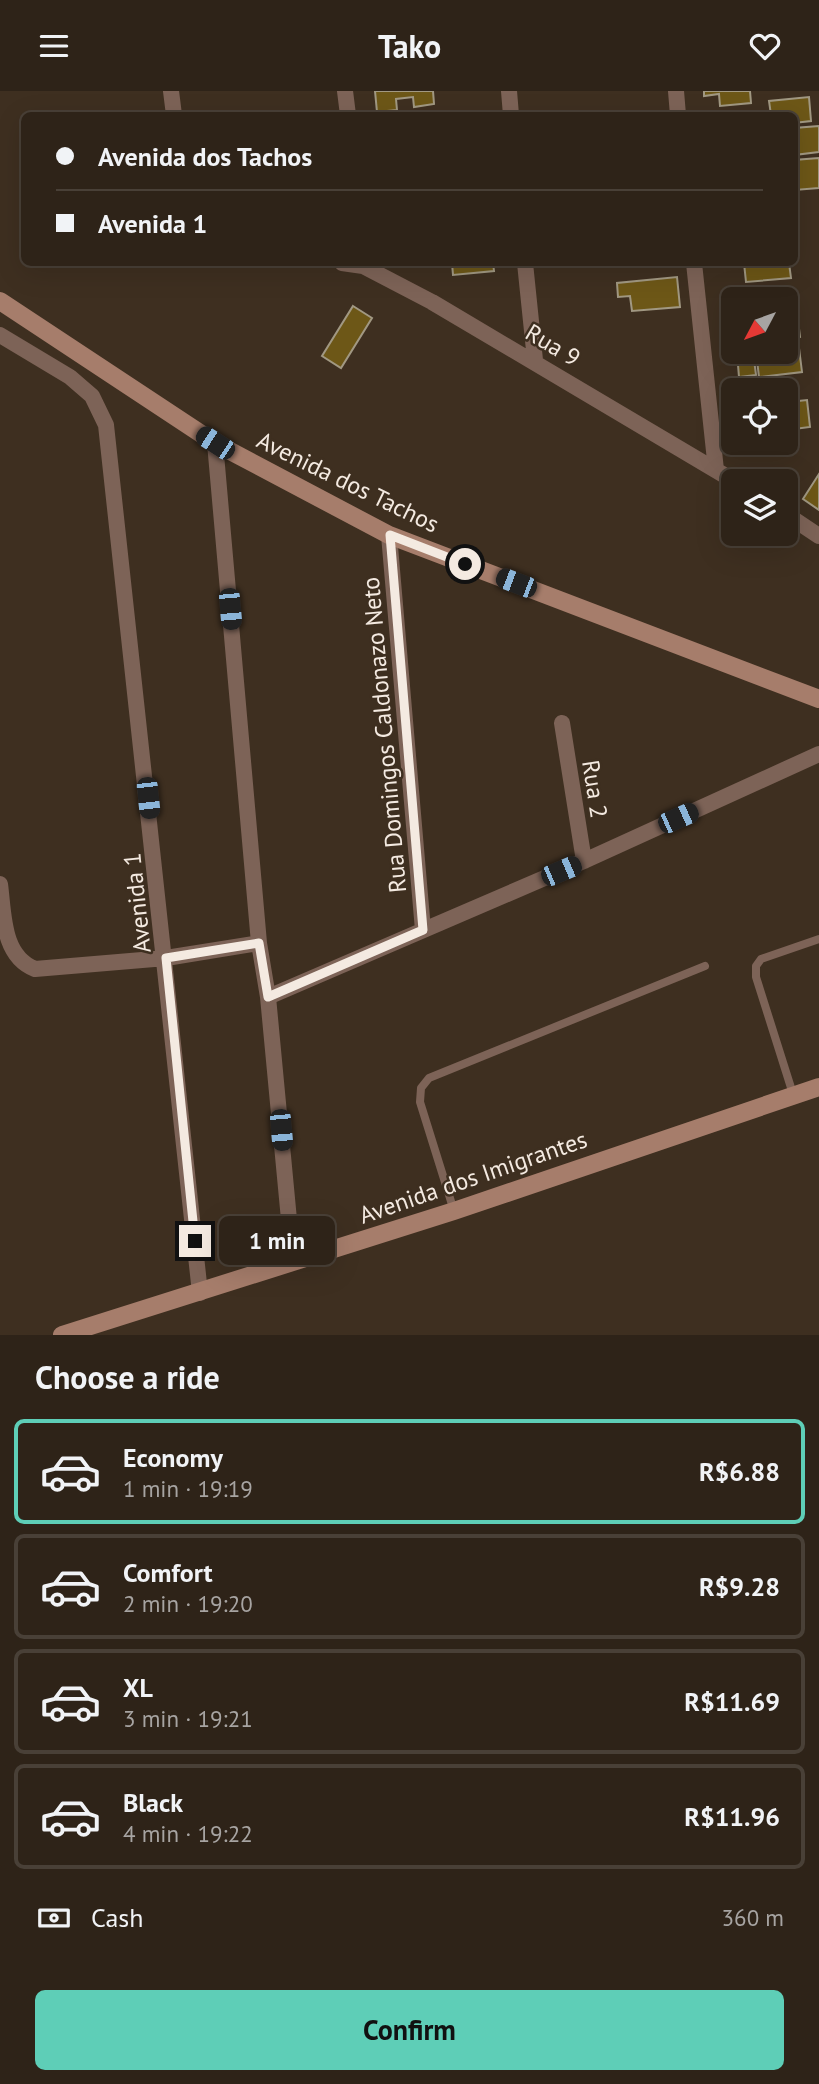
<!DOCTYPE html>
<html lang="en">
<head>
<meta charset="utf-8">
<style>
	:root { --surface:#2e2318; --page:#3a2f25; --text:#f1f3f6; --muted:#a7a4a2; --line:#494037; --accent:#5eceb7 }
	body { margin:0; font-family:"PT Sans",sans-serif; background:var(--page); color:var(--text); height:100vh; display:flex; flex-direction:column; font-size:26px; white-space:nowrap }
	* { box-sizing:border-box; margin:0 }
	p { font-size:23px; color:var(--muted) }
	.icon { flex:none; width:38px; height:38px; fill:none; stroke:currentColor; stroke-width:2; stroke-linecap:round; stroke-linejoin:round }
	.map { position:relative; height:1244px; overflow:hidden }
	.sheet { display:flex; flex-direction:column; background:var(--surface); flex:1 }
	.sheet>* { flex:none }
	.guide { position:absolute; left:21px; top:21px; width:777px; height:154px; border-radius:10px; box-shadow:0 7px 28px #0002,0 0 0 2px var(--line); display:grid; align-content:center; height:154px; padding:0 35px; background:var(--surface) }
	.needle { width:46px; rotate:229deg }
	.buttons { position:absolute; left:721px; top:196px; display:grid; gap:14px }
	.buttons a { display:grid; place-items:center; width:77px; height:77px; border-radius:10px; background:var(--surface); box-shadow:0 7px 28px #0002,0 0 0 2px var(--line); font-size:35px }
	.end { position:absolute; width:32px; height:32px; margin:-16px; border:9px solid #f4eae1; background:#111; box-shadow:0 0 0 4px #111 }
	.from { border-radius:50% }
	.bubble { position:absolute; height:49px; border-radius:10px; background:var(--surface); box-shadow:0 7px 28px #0002,0 0 0 2px var(--line); font-size:23px; font-weight:700; line-height:49px; text-align:center }
	.car { position:absolute; width:21px; height:42px; margin:-21px -10px; border-radius:9px; box-shadow:0 0 5px 2px #0007; background:linear-gradient(#222 24%,#8ab4d8 0 40%,#222 0 76%,#8ab4d8 0 86%,#222 0) }
	.guide b { display:flex; align-items:center; gap:24px; height:66px; font-size:26px }
	.guide b+b { border-top:2px solid var(--line) }
	.guide i { width:18px; height:18px; background:var(--text) }
	ul { padding:0; list-style:none }
	li { display:flex; align-items:center; gap:21px; height:105px; margin:0 14px 10px; padding:0 21px; border:4px solid var(--line); border-radius:10px }
	li div { flex:1 }
	li b { display:block; font-size:26px }
	li em { font-style:normal; font-weight:700 }
	li.selected { border-color:var(--accent) }
	li>.icon { width:63px; height:63px; stroke-width:1.5 }
	h2 { padding:0 35px; font-size:32px; line-height:84px }
	.pay { display:flex; align-items:center; gap:18px; height:77px; padding:0 35px; font-size:26px }
	.pay p { margin-inline-start:auto }
	.action { display:flex; gap:14px; margin-top:auto; padding:14px 35px }
	.action a { flex:1; height:80px; border-radius:10px; background:var(--accent); color:#111; font-size:28px; font-weight:700; line-height:80px; text-align:center }
	header { display:flex; justify-content:space-between; align-items:center; height:91px; padding:0 35px; background:var(--surface); font-size:32px; font-weight:700 }
	.map>svg:first-child { display:block }
	.building { fill:#6d5717; stroke:#a19882; stroke-width:2 }
	.lines { fill:none; stroke-linecap:round; stroke-linejoin:round }
	.lane { stroke:#7d6357; stroke-width:8 }
	.street { stroke:#7d6357; stroke-width:16 }
	.secondary { stroke:#a67d6b; stroke-width:18 }
	.route { stroke:#f4eae1; stroke-width:9 }
	.labels { text-anchor:middle; dominant-baseline:central; stroke-width:5; stroke-linejoin:round; paint-order:stroke }
	.street-label { font-size:24px; fill:#f4eae1; stroke:#3e2f20 }
</style>
</head>
<body>
<header><svg class="icon" aria-label="menu" viewBox="0 0 24 24"><path d="M4 6h16M4 12h16M4 18h16"/></svg>Tako<svg class="icon" aria-label="heart" viewBox="0 0 24 24"><path d="M12 20l-8-8c-3-5 5-10 8-4 3-6 11-1 8 4z"/></svg></header>
<div class="map">
<svg width="819" height="1244" viewBox="0 0 819 1244">
	<rect width="100%" height="100%" fill="#3e2f20"/>
	<path class="building" d="M375,0h58l1,13 -20,3 -1,-10 -17,2 1,11 -20,2z
		M704,0h46l1,12 -31,3 -1,-12 -15,2z
		M809,6l2,24 -17,2v-8h-23l-2,-14z
		M819,35v26l-25,3v-27z
		M819,67v30l-24,2 -1,-30z
		M452,172h41l1,8 -41,4z
		M744,172h45l2,15 -45,4z
		M677,186l3,30 -48,4 -2,-15 -12,1 -1,-14z
		M353,215l19,12 -31,50 -19,-12z
		M797,221l3,25 -14,2v-26z
		M799,257l3,24 -43,5 -3,-25h30v-3z
		M753,261l3,23 -17,2 -2,-24z
		M807,309l3,27 -24,3v-14l4,-1 -1,-13z
		M819,383v36l-16,-11z"/>
	<g class="lines">
		<path class="lane" d="M793,1003l-37,-117v-11l5,-7 58,-20
			M454,1120l-34,-109 1,-14 8,-10 276,-112"/>
		<path class="street" d="M171,0l3,24
			M345,0l3,24
			M509,0l2,24
			M676,0l2,24
			M342,172l21,3 69,36 302,179
			M525,172l10,97
			M694,172l22,207
			M0,244l70,42 22,19 14,29 94,868
			M215,352l44,500 9,54 25,265
			M786,423l33,22
			M389,444l34,395
			M562,632l22,138
			M0,793c4,30 2,72 35,85l131,-11 93,-15
			M268,906l316,-136 235,-107"/>
		<path class="secondary" d="M0,210l215,142 174,92 430,164
			M62,1244l392,-124 365,-124"/>
	</g>
	<g class="lines">
		<path class="route" d="M195,1150l-29,-283 93,-15 9,54 155,-67 -33,-395 75,29"/>
	</g>
	<g class="labels">
		<g class="street-label">
			<text transform="translate(553 254) rotate(31)">Rua 9</text>
			<text transform="translate(348 391) rotate(26)">Avenida dos Tachos</text>
			<text transform="translate(384 644) rotate(-95)">Rua Domingos Caldonazo Neto</text>
			<text transform="translate(595 698) rotate(81)">Rua 2</text>
			<text transform="translate(137 812) rotate(-96)">Avenida 1</text>
			<text transform="translate(473 1086) rotate(-19)">Avenida dos Imigrantes</text>
		</g>
	</g>
</svg>
<div class="buttons">
<a><svg class="needle" viewBox="-14 -14 28 28"><path d="M0-13l5 13h-10z" fill="#e53935"/><path d="M0 13l5-13h-10z" fill="#a7a4a2"/></svg></a>
<a><svg class="icon" aria-label="locate" viewBox="0 0 24 24"><circle cx="12" cy="12" r="6"/><path d="M12 2v4M12 18v4M2 12h4M18 12h4"/></svg></a>
<a><svg class="icon" aria-label="layers" viewBox="0 0 24 24"><path d="M12 4l9 5-9 5-9-5zM3 14l9 5 9-5"/></svg></a>
</div>
<i class="end from" style="left:465px;top:473px"></i>
<i class="end" style="left:195px;top:1150px"></i>
<div class="bubble" style="left:219px;top:1125px;width:116px">1 min</div>
<i class="car" style="left:215px;top:352px;rotate:303deg"></i>
<i class="car" style="left:516px;top:492px;rotate:291deg"></i>
<i class="car" style="left:230px;top:518px;rotate:175deg"></i>
<i class="car" style="left:148px;top:707px;rotate:174deg"></i>
<i class="car" style="left:678px;top:727px;rotate:66deg"></i>
<i class="car" style="left:561px;top:780px;rotate:67deg"></i>
<i class="car" style="left:281px;top:1039px;rotate:175deg"></i>
<div class="guide">
<b><i class="from"></i>Avenida dos Tachos</b>
<b><i></i>Avenida 1</b>
</div>
</div>
<section class="sheet">
<h2>Choose a ride</h2>
<ul>
<li class="selected"><svg class="icon" aria-label="car" viewBox="0 0 24 24"><path d="M5 17H2v-5l4-1 3-4h7l3 4 3 1v5h-3M9 17h6M6 11h13"/><circle cx="7" cy="17" r="2"/><circle cx="17" cy="17" r="2"/></svg><div><b>Economy</b><p>1 min · 19:19</p></div><em>R$6.88</em></li>
<li><svg class="icon" aria-label="car" viewBox="0 0 24 24"><path d="M5 17H2v-5l4-1 3-4h7l3 4 3 1v5h-3M9 17h6M6 11h13"/><circle cx="7" cy="17" r="2"/><circle cx="17" cy="17" r="2"/></svg><div><b>Comfort</b><p>2 min · 19:20</p></div><em>R$9.28</em></li>
<li><svg class="icon" aria-label="car" viewBox="0 0 24 24"><path d="M5 17H2v-5l4-1 3-4h7l3 4 3 1v5h-3M9 17h6M6 11h13"/><circle cx="7" cy="17" r="2"/><circle cx="17" cy="17" r="2"/></svg><div><b>XL</b><p>3 min · 19:21</p></div><em>R$11.69</em></li>
<li><svg class="icon" aria-label="car" viewBox="0 0 24 24"><path d="M5 17H2v-5l4-1 3-4h7l3 4 3 1v5h-3M9 17h6M6 11h13"/><circle cx="7" cy="17" r="2"/><circle cx="17" cy="17" r="2"/></svg><div><b>Black</b><p>4 min · 19:22</p></div><em>R$11.96</em></li>
</ul>
<div class="pay"><svg class="icon" aria-label="cash" viewBox="0 0 24 24"><path d="M3 7h18v10H3z"/><circle cx="12" cy="12" r="2"/></svg>Cash<p>360 m</p></div>
<div class="action"><a>Confirm</a></div>
</section>
</body>
</html>
